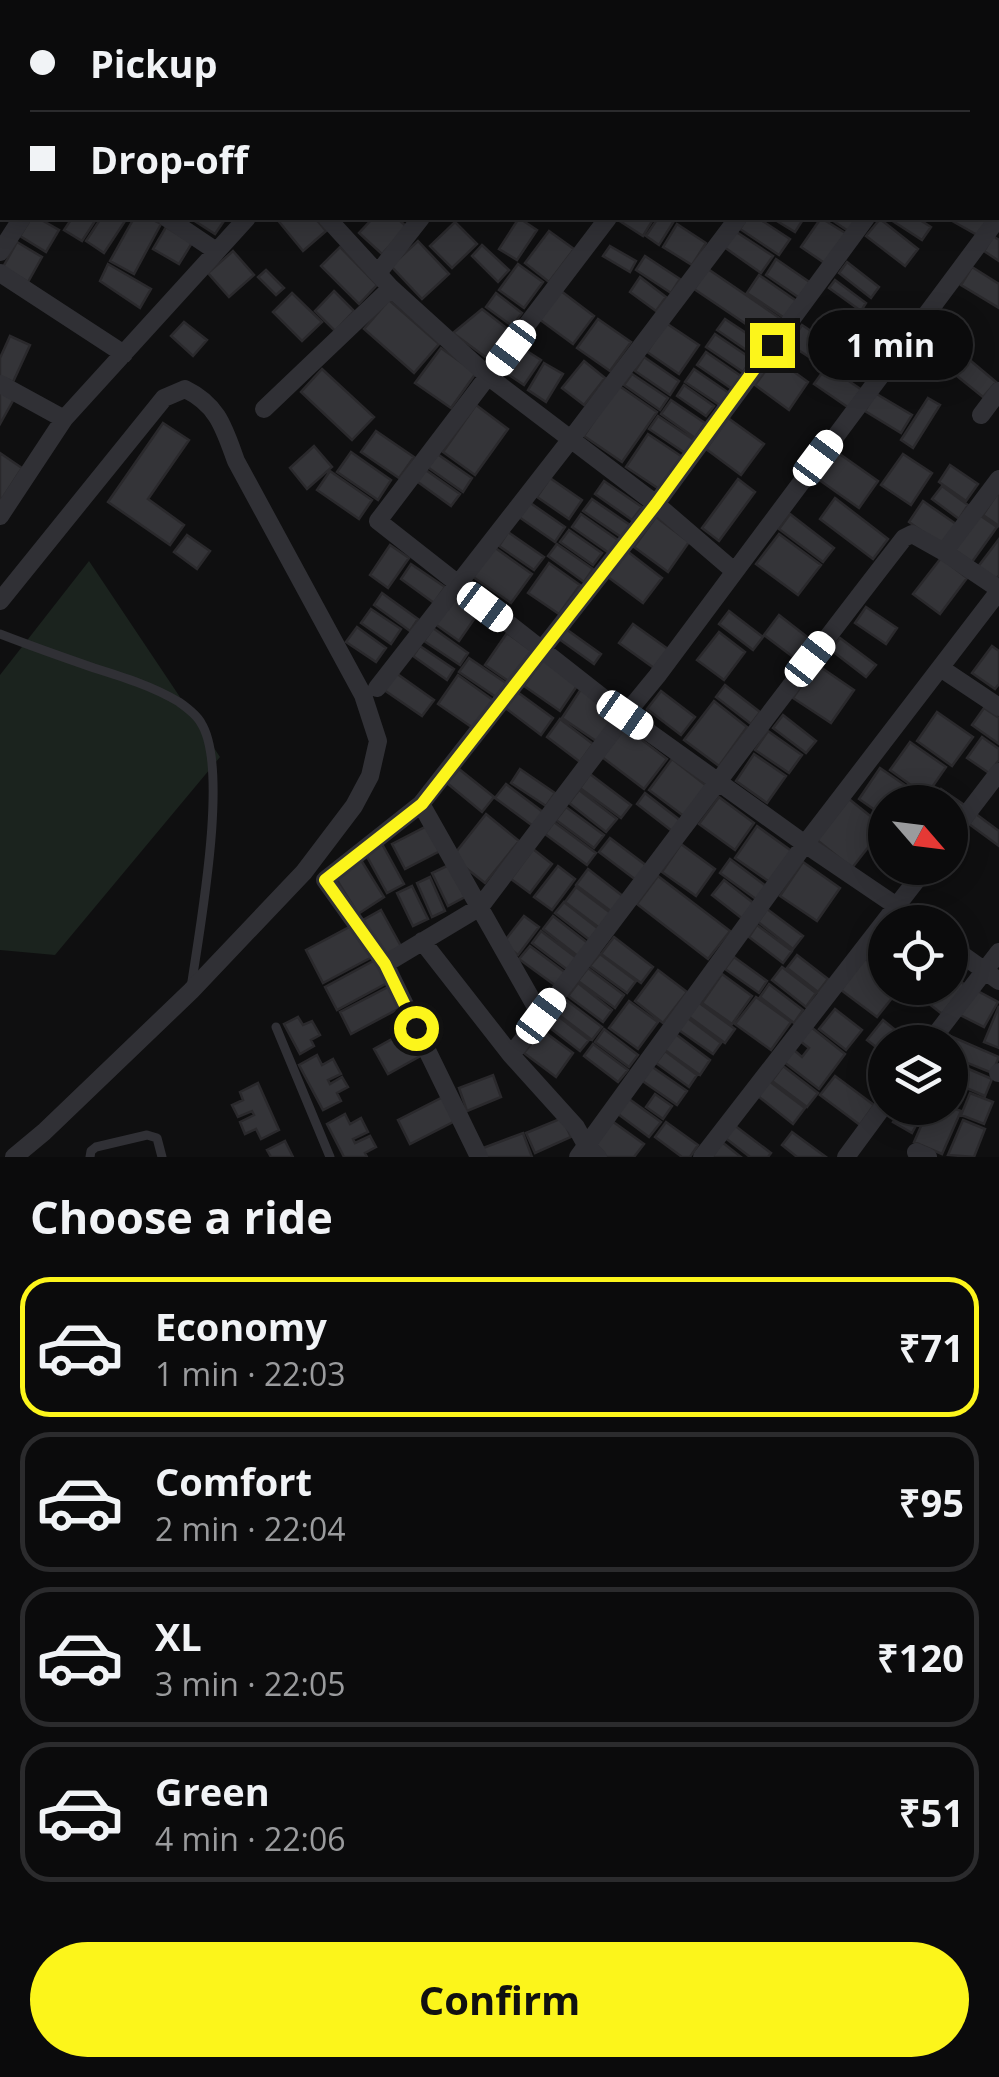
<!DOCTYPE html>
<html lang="en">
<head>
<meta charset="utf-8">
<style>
	:root { --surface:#0b0b0c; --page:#19191a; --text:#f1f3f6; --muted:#9a9b9d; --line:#2b2b2d; --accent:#fcf51b }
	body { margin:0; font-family:"Open Sans",sans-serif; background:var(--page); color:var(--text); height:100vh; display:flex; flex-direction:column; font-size:38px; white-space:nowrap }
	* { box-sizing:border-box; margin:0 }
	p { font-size:32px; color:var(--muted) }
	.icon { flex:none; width:55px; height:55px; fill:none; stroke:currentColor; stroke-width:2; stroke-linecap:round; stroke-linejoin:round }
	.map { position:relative; height:1157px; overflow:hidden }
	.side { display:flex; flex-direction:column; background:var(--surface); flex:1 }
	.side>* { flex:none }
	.guide { position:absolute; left:0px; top:0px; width:1000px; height:220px; box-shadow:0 5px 25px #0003,0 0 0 2px var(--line); display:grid; align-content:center; height:220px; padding:0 30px; background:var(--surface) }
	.needle { width:65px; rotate:118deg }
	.buttons { position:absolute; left:868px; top:785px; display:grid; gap:20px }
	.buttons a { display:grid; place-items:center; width:100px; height:100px; border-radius:50%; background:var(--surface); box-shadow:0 5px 25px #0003,0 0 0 2px var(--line); font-size:50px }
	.end { position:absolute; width:45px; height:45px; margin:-22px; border:12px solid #fcf51b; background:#111; box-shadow:0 0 0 5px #111 }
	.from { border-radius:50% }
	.bubble { position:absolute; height:70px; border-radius:35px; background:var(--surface); box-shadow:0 5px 25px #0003,0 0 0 2px var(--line); font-size:32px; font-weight:700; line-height:70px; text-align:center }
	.car { position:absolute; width:30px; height:60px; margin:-30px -15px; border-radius:12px; box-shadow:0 0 8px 2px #0007; background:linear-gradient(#fff 24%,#345 0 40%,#fff 0 76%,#345 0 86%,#fff 0) }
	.guide b { display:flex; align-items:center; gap:35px; height:95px; font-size:38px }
	.guide b+b { border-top:2px solid var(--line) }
	.guide i { width:25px; height:25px; background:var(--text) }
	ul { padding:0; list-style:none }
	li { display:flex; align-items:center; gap:30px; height:140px; margin:0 20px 15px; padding:0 10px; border:5px solid var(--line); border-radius:30px }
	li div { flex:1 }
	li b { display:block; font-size:38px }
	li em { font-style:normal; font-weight:700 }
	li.active { border-color:var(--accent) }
	li>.icon { width:90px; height:90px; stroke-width:1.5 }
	h2 { padding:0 30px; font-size:45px; line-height:120px }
	.button { display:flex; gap:20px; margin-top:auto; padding:20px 30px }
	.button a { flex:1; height:115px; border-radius:60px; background:var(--accent); color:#111; font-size:40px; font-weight:700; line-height:115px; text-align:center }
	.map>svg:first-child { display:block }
	.green { fill:#1b231e }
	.building { fill:#343438; stroke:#2a292c; stroke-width:2.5 }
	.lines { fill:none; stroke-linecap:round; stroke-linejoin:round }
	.lane { stroke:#303035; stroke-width:9 }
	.street { stroke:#303035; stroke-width:18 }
	.route { stroke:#fcf51b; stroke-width:12 }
</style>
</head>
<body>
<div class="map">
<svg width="999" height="1157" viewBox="0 0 999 1157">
	<rect width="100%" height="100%" fill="#0f0f10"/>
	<path class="green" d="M89,561l131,196 -165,198 -55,-5v-275z"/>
	<path class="building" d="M31,218h7l21,12 -13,22 -26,-16z
		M72,218h25l-15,23 -18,-11z
		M101,218h26l-23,35 -18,-12z
		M134,218h15l12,6 -27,50 -24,-13z
		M190,218h36l-11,16z
		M276,218h39l11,13 -23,20z
		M373,218h24l10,9 -25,27 -23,-21z
		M519,218l18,12 -20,30 -18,-11z
		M615,218h39l-11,18z
		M658,218h10l6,3 -15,24 -13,-9z
		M747,218h11l32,21 -11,16 -39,-26z
		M772,218h32l-9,14z
		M821,218l26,16 -21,30 -25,-17z
		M829,218h30l-8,15z
		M888,218h29l14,9 -9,13z
		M947,218h36l5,2 -9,16z
		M880,219l38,30 -13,17 -39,-30z
		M455,222l22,22 -25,24 -22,-22z
		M677,224l29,19 -14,22 -29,-18z
		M166,227l26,16 -13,21 -26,-15z
		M549,231l25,18 -25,33 -24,-19z
		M735,231l38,25 -12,17 -37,-26z
		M993,236l6,4v21l-15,-10z
		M418,241l31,33 -27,25 -31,-33z
		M17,242l25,15 -14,25 -25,-15z
		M482,245l27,25 -11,12 -26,-26z
		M610,246l26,15 -6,11 -27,-16z
		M340,247l37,38 -18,19 -38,-38z
		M233,251l21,24 -25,22 -21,-24z
		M645,256l35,23 -9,14 -35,-23z
		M776,259l35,24 -10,16 -35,-24z
		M847,262l32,25 -8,11 -32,-25z
		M108,264l43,25 -11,19 -40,-27z
		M518,264l25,18 -19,26 -25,-18z
		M972,267l27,17v24l-38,-23z
		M708,269l73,50 -13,20 -74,-50z
		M266,270l18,18 -8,7 -18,-18z
		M759,275l39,27 -12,17 -39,-26z
		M640,277l26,20 -10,14 -26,-19z
		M835,280l31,23 -5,8 -32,-23z
		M334,291l20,20 -19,20 -20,-20z
		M561,291l33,25 -21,28 -34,-25z
		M292,293l30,29 -20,19 -29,-29z
		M496,293l26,20 -10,13 -26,-19z
		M389,300l50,44 -25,29 -50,-44z
		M482,309l27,21 -21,29 -35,-26z
		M936,317l35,24 -21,30 -35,-24z
		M598,319l33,23 -21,29 -33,-23z
		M725,319l38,25 -8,12 -38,-26z
		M859,320l33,23 -17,25 -33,-22z
		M184,322l23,18 -14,16 -22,-20z
		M666,323l33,22 -20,29 -32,-22z
		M802,325l33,22 -12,19 -34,-22z
		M715,334l37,25 -9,13 -37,-25z
		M10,336l20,9 -17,37 -13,-6v-18z
		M519,346l22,14 -17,25 -21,-14z
		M441,348l35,25 -25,35 -36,-25z
		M706,352l35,24 -9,13 -35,-24z
		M965,356l31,26 -13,15 -31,-25z
		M644,357l35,24 -9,14 -35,-24z
		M775,358l33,24 -19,28 -34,-25z
		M584,361l21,17 -21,27 -22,-17z
		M544,363l19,11 -17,28 -18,-12z
		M827,366l35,24 -13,18 -35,-24z
		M322,369l52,48 -22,23 -51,-48z
		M694,369l35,24 -8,13 -36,-24z
		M632,374l36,24 -8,12 -36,-25z
		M618,385l39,27 -35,50 -38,-26z
		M684,385l30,21 -8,10 -29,-20z
		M0,389l15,8 -15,27z
		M875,393l37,22 -11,18 -36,-22z
		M928,398l12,7 -27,43 -12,-8z
		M671,400l34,23 -10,15 -34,-24z
		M476,405l32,24 -33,46 -32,-23z
		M658,416l36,24 -9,13 -36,-24z
		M728,418l36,26 -23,31 -35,-26z
		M163,423l26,17 -41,59 36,26 -14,20 -62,-43z
		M376,431l38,26 -15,21 -38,-26z
		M648,434l36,24 -22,33 -36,-24z
		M314,446l18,21 -25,22 -17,-21z
		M834,450l44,31 -19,27 -44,-31z
		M351,452l40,28 -13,20 -41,-28z
		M0,453l22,15 -22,34z
		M436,453l36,25 -9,14 -37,-26z
		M903,454l29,19 -21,32 -30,-20z
		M950,465l28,19 -12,17 -27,-19z
		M423,468l37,26 -9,12 -36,-26z
		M330,471l42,29 -13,19 -42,-29z
		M550,478l32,22 -13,19 -32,-22z
		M738,479l17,13 -36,49 -17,-13z
		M604,481l38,26 -10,13 -37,-26z
		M942,486l26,19 -9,14 -27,-20z
		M999,491v35l-16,-11z
		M835,498l53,41 -15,20 -53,-40z
		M592,499l38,26 -9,12 -38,-26z
		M923,501l33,23 -15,21 -32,-23z
		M529,502l36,25 -10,15 -36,-25z
		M581,514l37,26 -9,13 -37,-26z
		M790,514l44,34 -11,14 -44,-33z
		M978,514l19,13 -25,35 -19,-13z
		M656,517l33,25 -21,30 -34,-25z
		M569,530l33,23 -9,12 -33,-23z
		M508,532l36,25 -10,13 -35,-24z
		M779,534l42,31 -23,30 -42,-31z
		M187,535l23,16 -13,18 -23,-17z
		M999,539v36l-4,6 -18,-13z
		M557,544l36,25 -9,13 -36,-26z
		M390,545l19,13 -21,30 -18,-13z
		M494,547l38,27 -21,29 -38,-26z
		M627,551l35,27 -19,25 -35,-26z
		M941,558l26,20 -27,36 -27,-20z
		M549,563l31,22 -21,29 -31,-21z
		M411,564l34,23 -11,16 -33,-24z
		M382,593l36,26 -8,12 -36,-26z
		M455,595l24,17 -20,29 -24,-17z
		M866,607l31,21 -11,16 -31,-21z
		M371,609l30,20 -10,15 -30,-21z
		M729,611l34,26 -10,13 -34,-26z
		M779,615l36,28 -14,20 -37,-28z
		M633,624l35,25 -14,19 -35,-25z
		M357,627l29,21 -10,14 -30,-20z
		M433,628l35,25 -8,12 -36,-24z
		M566,629l35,25 -7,10 -35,-25z
		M719,632l26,20 -21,28 -27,-20z
		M507,633l25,18 -21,32 -26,-18z
		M840,638l36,27 -10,12 -35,-27z
		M420,646l34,23 -7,11 -34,-24z
		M992,646l7,5v33l-4,5 -23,-16z
		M469,658l37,25 -10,14 -37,-25z
		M543,658l36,25 -19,28 -36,-25z
		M816,664l38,26 -23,33 -38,-25z
		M396,673l38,27 -12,16 -38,-26z
		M458,675l35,25 -20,28 -35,-24z
		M725,685l35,27 -9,12 -35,-27z
		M581,689l37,25 -19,29 -37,-25z
		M516,691l37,27 -12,17 -37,-28z
		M661,691l34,26 -14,18 -34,-26z
		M714,701l33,26 -28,39 -35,-26z
		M984,708l15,10v26l-27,-19z
		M937,712l36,25 -21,29 -35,-25z
		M783,715l33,26 -10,12 -33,-25z
		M560,719l33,25 -13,18 -33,-25z
		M625,727l42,32 -23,30 -42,-32z
		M768,731l34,24 -13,18 -34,-23z
		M982,737l17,12v11l-10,13 -22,-15z
		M910,742l36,25 -20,29 -36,-26z
		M754,754l32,22 -19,27 -31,-22z
		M672,759l36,28 -23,30 -36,-27z
		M880,768l38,26 -6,8h-27v15l-26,-18z
		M459,769l35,28 -12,15 -35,-29z
		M520,769l35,24 -9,13 -35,-23z
		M590,774l41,31 -10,13 -41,-30z
		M506,784l37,28 -10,14 -38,-28z
		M941,789l25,17 -8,12 -8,-5v-11l-18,-1z
		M579,790l38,29 -11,13 -37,-29z
		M645,793l36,28 -9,10 -35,-27z
		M719,797l35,26 -19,27 -36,-26z
		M849,799l35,28 -32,41 -35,-28z
		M566,807l38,28 -10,13 -38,-28z
		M486,814l33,27 -34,42 -33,-26z
		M976,814l23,17v15l-30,-22z
		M554,822l42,31 -9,12 -42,-31z
		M427,826l13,25 -35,18 -13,-25z
		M757,826l36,26 -22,31 -36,-25z
		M610,838l37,28 -11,14 -37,-28z
		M381,842l23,42 -17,9 -23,-42z
		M681,844l34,25 -19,27 -34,-24z
		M533,849l19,15 -22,29 -19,-14z
		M730,859l40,30 -10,13 -40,-29z
		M361,860l23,37 -26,17 -23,-37z
		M803,862l37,26 -23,33 -37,-25z
		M449,865l16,32 -17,9 -16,-33z
		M558,866l17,13 -23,31 -18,-13z
		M588,869l36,28 -12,15 -36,-27z
		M658,876l72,55 -22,28 -71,-55z
		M430,877l15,34 -13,6 -15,-34z
		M724,880l32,25 -12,15 -32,-25z
		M412,886l16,33 -15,7 -16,-33z
		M576,887l36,27 -11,15 -36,-27z
		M564,902l36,28 -9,11 -36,-28z
		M767,909l36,27 -10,13 -35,-27z
		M381,910l21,38 -17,10 -22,-38z
		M524,916l15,11 -21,28 -15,-12z
		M553,916l36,28 -10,13 -36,-28z
		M355,924l17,33 -49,26 -17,-33z
		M757,925l35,26 -9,12 -34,-26z
		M541,931l37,28 -9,12 -37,-28z
		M614,937l39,30 -12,16 -40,-29z
		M530,946l36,27 -10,13 -37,-27z
		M600,954l36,27 -9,12 -37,-27z
		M797,955l31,24 -10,13 -31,-24z
		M734,957l33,24 -8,12 -34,-24z
		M864,958l21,15v15h15l-23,29 -36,-27z
		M375,960l12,23 -50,27 -12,-23z
		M782,967l34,26 -10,14 -34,-27z
		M588,968l36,27 -9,13 -37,-27z
		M658,970l29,22 -24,31 -28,-22z
		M950,973l15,12 -23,29 -33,-26h41z
		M722,974l30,22 -20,28 -30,-21z
		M578,983l34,27 -9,12 -35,-26z
		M769,984l34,26 -9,13 -34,-26z
		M388,987l12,21 -49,26 -11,-22z
		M972,988l26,14 -14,25 -26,-13z
		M756,997l35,25 -20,28 -36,-26z
		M565,999l37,28 -10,13 -37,-28z
		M629,1001l29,21 -20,27 -29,-21z
		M698,1002l37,27 -10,14 -37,-27z
		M999,1006v42l-15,-6z
		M835,1009l27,21 -16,20 -27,-21z
		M554,1013l35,27 -9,11 -35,-27z
		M685,1016l36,27 -8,11 -37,-26z
		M298,1017l5,8 9,-4 8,14 -9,5 3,6 -14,8 -16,-30z
		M883,1020l27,22h-25v12l-18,-14z
		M811,1027l34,27 -26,35 -35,-27 10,-12 8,7 7,-9 -9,-7z
		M410,1029l14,25 -36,20 -14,-25z
		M604,1029l34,26 -9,12 -34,-25z
		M542,1030l31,23 -17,24 -32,-24z
		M673,1032l37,28 -10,15 -38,-27z
		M941,1032l58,25 -7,16 -42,-17v-14h-13z
		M593,1044l35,26 -10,12 -34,-26z
		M665,1051l32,24 -8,12 -33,-24z
		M317,1055l5,10 11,-6 8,15 -13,6 2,4 12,-7 6,10 -11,6 4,8 -18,9 -24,-45z
		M950,1061l42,18 -7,17 -35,-15z
		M651,1066l36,25 -10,14 -36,-25z
		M783,1066l35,27 -11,14 -35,-26z
		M493,1075l8,22 -34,14 -8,-23z
		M835,1076l39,29 -14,20 -40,-30z
		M769,1081l36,27 -12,16 -35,-28z
		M258,1083l21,47 -18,9 -5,-10 -11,5 -5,-12 14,-7 -2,-4 -14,6 -6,-12 11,-5 -3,-8z
		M970,1093l23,9 -9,22 -23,-9z
		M655,1094l17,12 -9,13 -17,-12z
		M445,1096l12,24 -47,24 -12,-24z
		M625,1096l36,26 -12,15 -35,-26z
		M950,1107l11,4 -19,43 -28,-12 15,-34z
		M902,1108l18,10 -8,15 -19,-11z
		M345,1114l5,10 11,-6 7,14 -15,7 2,4 15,-7 6,11 -11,6 2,4h-23l-17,-33z
		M562,1118l9,19 -36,16 -9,-20z
		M963,1120l22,9 -11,28 -26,-2z
		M612,1121l32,23 -10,13h-27l-14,-10z
		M666,1122l32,23 -8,12h-8l-27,-20z
		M734,1125l37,28 -3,4h-18l-26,-20z
		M792,1132l34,25h-29l-15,-12z
		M523,1133l9,24h-46l-3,-9z
		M285,1141l8,16h-22l-4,-7z
		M722,1142l19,15h-29z"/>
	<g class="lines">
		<path class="lane" d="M0,634c31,12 62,23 94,34 29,9 58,18 85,34 7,5 18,13 22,21 29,45 -2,209 -10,265
			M276,1027l54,130
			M90,1157l1,-6 5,-4 51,-12 10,3 5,19"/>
		<path class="street" d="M69,0l6,2
			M566,0l5,2
			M15,2l1,-2
			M125,2l2,-2
			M258,2l1,-2
			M402,2l1,-2
			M670,2l2,-2
			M768,2l2,-2
			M898,2l2,-2
			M0,26l2,-4
			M998,42l1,-2
			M167,218l49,33
			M327,218l64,70 98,89 167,127 78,67
			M608,218l-230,303 247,194 180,129 115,78
			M0,252l22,-34
			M0,273l124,81
			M378,273l43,-55
			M0,384l64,35
			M264,409l127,-121
			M981,415l18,-24
			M999,479l-55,73 55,37
			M0,516l64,-97 183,-201
			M0,601l164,-203 21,-9c33,16 39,39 51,72l127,234 15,46 -8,35 -16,30 -50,66 -113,119 -147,141 -30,25
			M942,669l57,38
			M377,688l194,-249 167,-221
			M421,804l120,212c121,-159 240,-320 363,-478l8,-4 32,18
			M950,836l49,-64
			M422,941l89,114
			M950,946l49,35
			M385,964l95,-57 145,-192 32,-39 342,-459
			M541,1016l-30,39 65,72 10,18 12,12
			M930,1042l69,-90
			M998,1073l1,-1
			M916,1152l12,5
			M479,1157l-94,-193 -60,-84 96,-76 235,-300 210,-286
			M578,1157l227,-313 194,-253
			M702,1157l224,-289
			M846,1157l39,-53"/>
	</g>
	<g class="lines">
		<path class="route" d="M416,1028l-31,-64 -60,-84 97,-76 234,-300 116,-159"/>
	</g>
</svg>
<div class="buttons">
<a><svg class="needle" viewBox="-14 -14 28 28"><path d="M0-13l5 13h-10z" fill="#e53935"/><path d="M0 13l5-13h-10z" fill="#9a9b9d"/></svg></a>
<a><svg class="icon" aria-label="locate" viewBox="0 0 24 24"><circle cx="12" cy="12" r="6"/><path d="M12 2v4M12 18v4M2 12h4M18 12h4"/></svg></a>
<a><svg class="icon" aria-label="layers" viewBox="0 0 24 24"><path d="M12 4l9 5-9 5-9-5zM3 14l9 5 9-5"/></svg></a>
</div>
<i class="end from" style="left:416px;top:1028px"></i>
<i class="end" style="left:772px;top:345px"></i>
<div class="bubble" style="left:808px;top:310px;width:165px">1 min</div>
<i class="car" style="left:511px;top:348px;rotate:217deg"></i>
<i class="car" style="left:818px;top:458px;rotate:37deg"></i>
<i class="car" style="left:485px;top:607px;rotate:127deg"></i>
<i class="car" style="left:810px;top:659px;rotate:38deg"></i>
<i class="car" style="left:625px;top:715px;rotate:125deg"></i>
<i class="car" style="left:541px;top:1016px;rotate:37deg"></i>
<div class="guide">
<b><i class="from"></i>Pickup</b>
<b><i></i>Drop-off</b>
</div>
</div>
<section class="side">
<h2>Choose a ride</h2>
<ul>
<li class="active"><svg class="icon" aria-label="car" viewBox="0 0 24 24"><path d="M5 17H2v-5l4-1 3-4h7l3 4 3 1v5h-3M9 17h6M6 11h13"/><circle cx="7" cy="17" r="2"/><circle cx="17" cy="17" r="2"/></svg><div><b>Economy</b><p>1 min · 22:03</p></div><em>₹71</em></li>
<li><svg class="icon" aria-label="car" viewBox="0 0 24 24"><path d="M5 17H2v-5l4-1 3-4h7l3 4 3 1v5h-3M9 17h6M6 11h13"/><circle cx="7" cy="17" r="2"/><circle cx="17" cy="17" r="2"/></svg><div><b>Comfort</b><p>2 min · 22:04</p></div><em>₹95</em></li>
<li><svg class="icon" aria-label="car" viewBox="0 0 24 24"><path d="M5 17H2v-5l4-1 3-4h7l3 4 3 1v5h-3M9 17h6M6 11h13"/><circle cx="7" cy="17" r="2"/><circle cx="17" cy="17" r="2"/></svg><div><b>XL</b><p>3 min · 22:05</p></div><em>₹120</em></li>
<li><svg class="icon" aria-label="car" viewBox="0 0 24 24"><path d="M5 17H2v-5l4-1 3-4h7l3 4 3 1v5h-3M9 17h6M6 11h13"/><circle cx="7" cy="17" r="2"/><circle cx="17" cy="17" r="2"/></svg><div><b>Green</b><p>4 min · 22:06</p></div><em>₹51</em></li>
</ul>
<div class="button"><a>Confirm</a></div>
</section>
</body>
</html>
